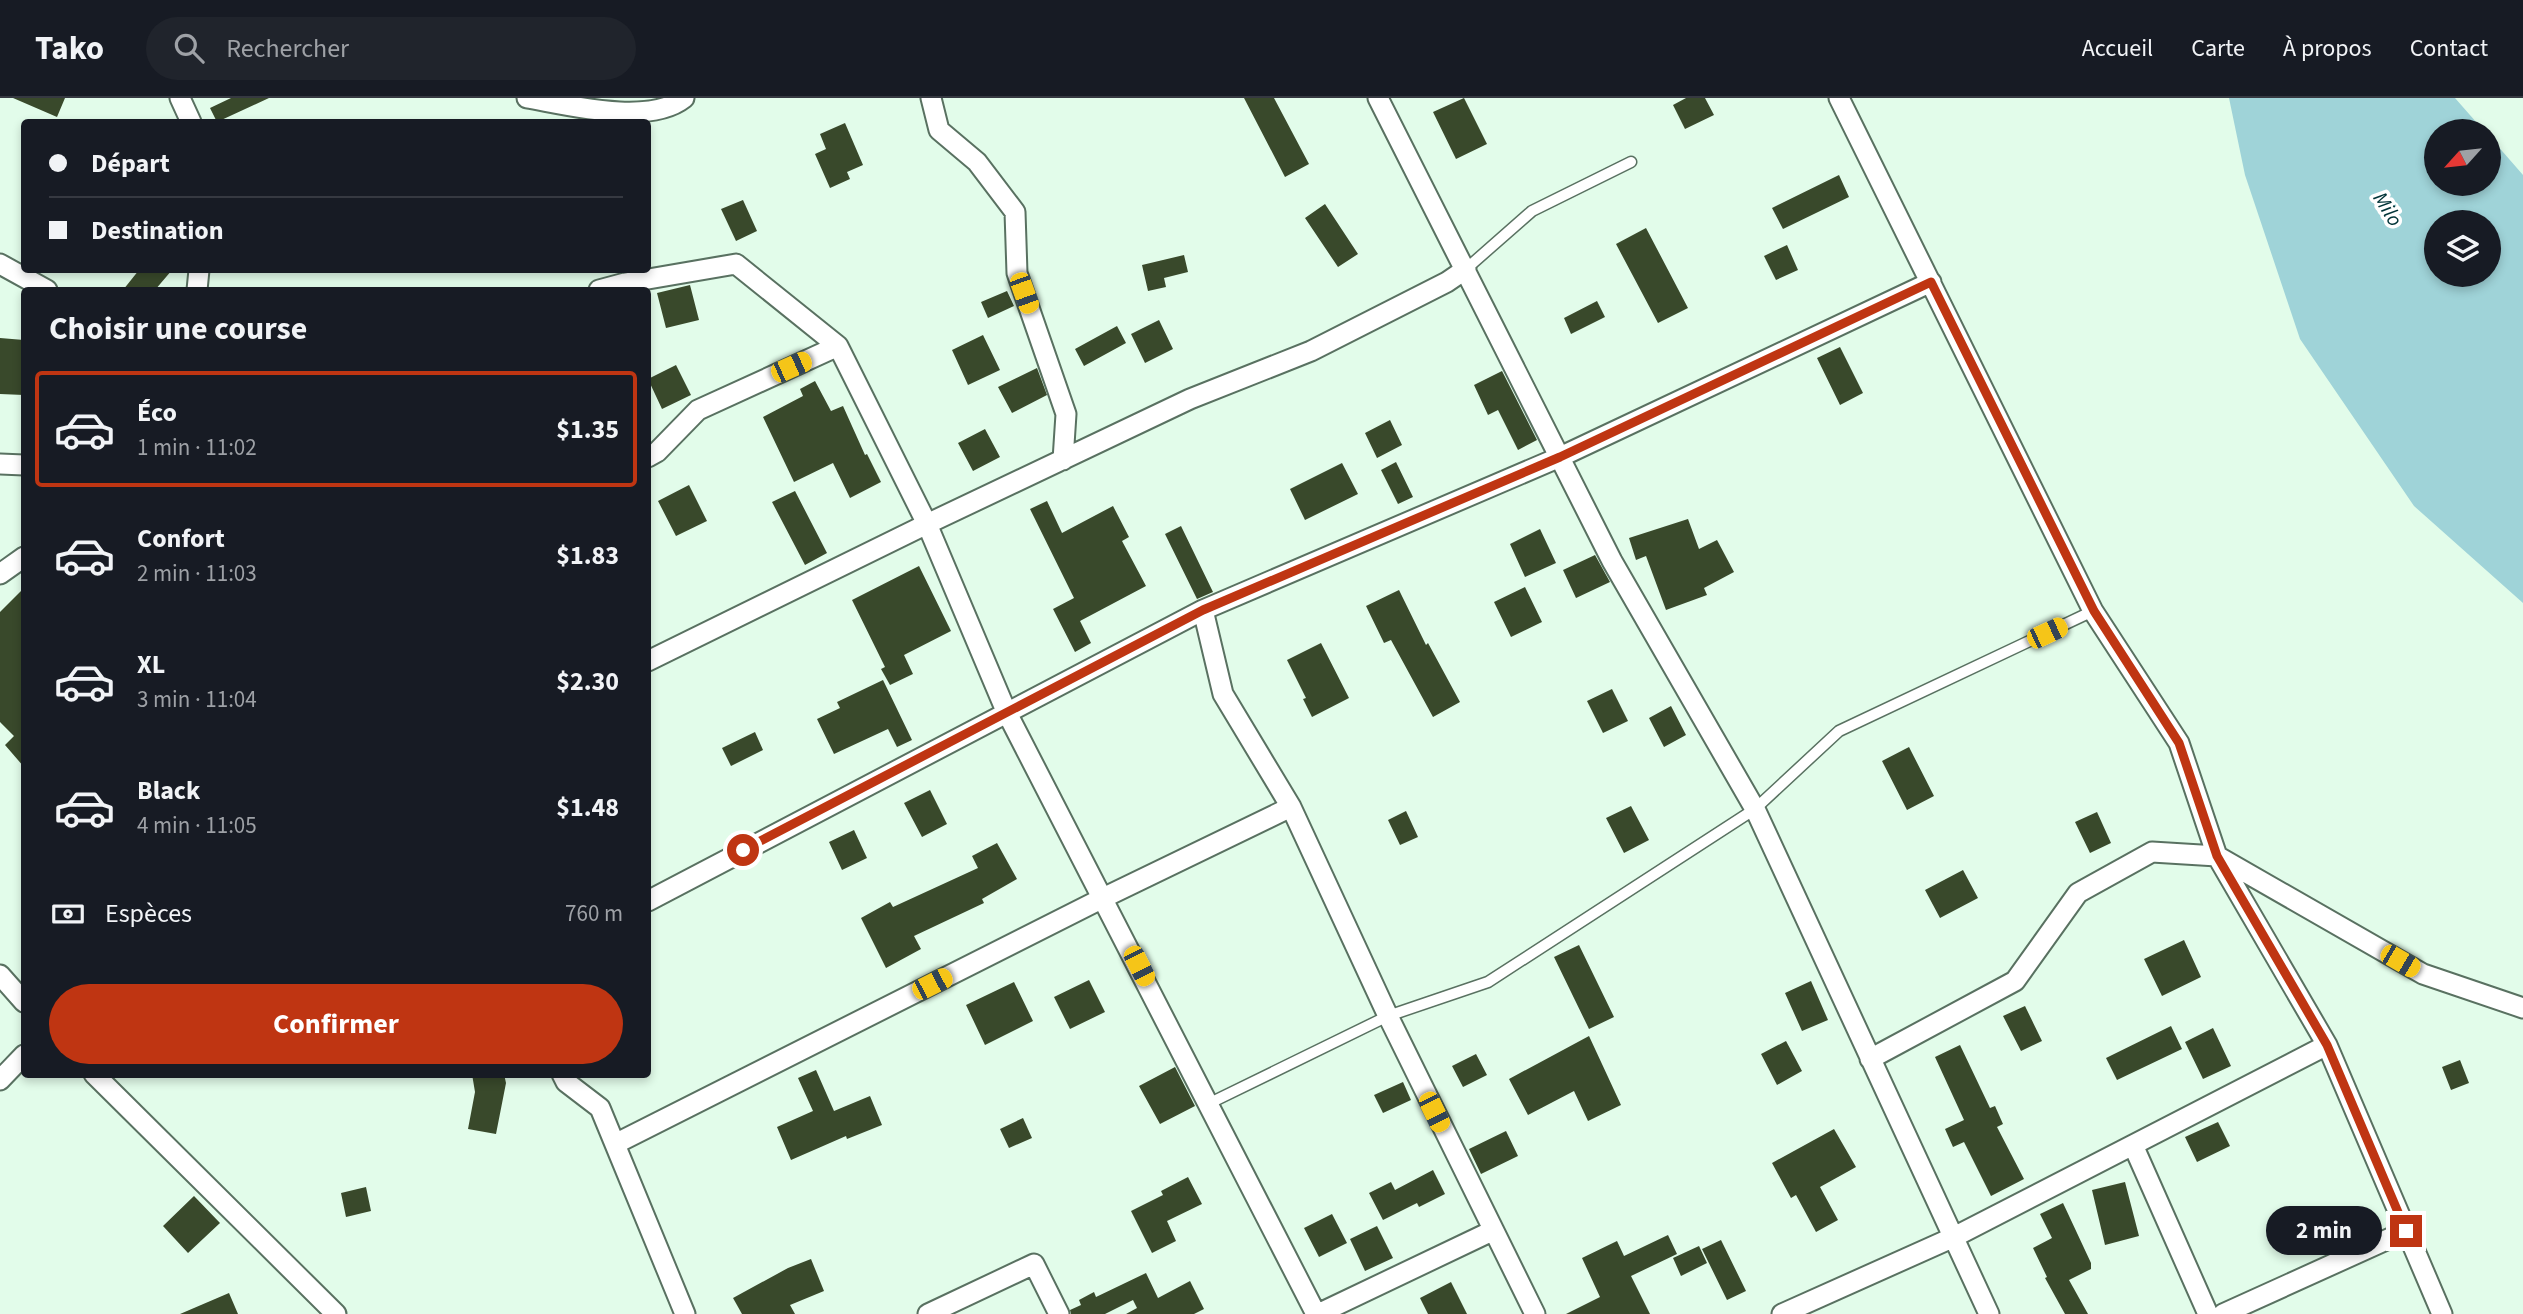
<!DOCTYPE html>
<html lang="fr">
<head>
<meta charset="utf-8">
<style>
	:root { --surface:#171b24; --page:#20242c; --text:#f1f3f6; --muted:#9ea1a6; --line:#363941; --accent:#bf3512 }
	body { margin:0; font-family:"Source Sans 3",sans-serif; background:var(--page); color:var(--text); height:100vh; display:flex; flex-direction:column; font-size:26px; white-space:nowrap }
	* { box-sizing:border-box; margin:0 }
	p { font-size:23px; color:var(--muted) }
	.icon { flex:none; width:38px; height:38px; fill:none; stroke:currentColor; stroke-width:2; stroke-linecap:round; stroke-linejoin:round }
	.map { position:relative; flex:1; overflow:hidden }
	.side { position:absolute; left:21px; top:189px; width:630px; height:791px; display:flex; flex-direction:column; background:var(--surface); border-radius:7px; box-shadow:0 4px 10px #0003 }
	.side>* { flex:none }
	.hud { position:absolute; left:21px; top:21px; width:630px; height:154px; border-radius:7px; box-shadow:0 4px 10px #0003; display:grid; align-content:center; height:154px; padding:0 28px; background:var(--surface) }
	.needle { width:46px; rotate:243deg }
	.buttons { position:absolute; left:2424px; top:21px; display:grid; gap:14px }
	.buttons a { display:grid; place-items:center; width:77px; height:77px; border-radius:50%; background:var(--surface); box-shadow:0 4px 10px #0003; font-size:35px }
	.end { position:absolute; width:32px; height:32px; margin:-16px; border:9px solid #bf3512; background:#fff; box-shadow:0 0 0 4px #fff }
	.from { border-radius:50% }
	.bubble { position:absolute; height:49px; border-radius:24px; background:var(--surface); box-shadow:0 4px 10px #0003; font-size:23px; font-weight:700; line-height:49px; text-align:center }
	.car { position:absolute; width:21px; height:42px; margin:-21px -10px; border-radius:9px; box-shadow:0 0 5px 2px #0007; background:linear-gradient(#f5c518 24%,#345 0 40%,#f5c518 0 76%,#345 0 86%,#f5c518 0) }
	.hud b { display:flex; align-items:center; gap:24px; height:66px; font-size:26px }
	.hud b+b { border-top:2px solid var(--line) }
	.hud i { width:18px; height:18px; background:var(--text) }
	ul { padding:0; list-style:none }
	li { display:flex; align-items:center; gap:21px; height:116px; margin:0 14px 10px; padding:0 14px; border:4px solid transparent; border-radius:7px }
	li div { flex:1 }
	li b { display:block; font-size:26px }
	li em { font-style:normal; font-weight:700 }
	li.active { border-color:var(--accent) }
	li>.icon { width:63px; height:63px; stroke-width:1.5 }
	h2 { padding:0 28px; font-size:32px; line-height:84px }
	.pay { display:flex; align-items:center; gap:18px; height:77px; padding:0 28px; font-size:26px }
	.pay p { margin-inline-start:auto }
	.primary-button { display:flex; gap:14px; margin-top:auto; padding:14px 28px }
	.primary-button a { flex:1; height:80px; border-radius:42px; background:var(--accent); color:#fff; font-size:28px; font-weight:700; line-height:80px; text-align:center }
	header { display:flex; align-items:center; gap:42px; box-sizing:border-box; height:98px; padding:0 35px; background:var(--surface); border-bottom:2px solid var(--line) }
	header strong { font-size:33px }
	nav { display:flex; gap:38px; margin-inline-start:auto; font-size:24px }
	.search { width:490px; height:63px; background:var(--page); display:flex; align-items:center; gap:18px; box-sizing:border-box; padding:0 24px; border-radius:38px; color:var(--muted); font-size:26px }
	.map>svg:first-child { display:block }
	.water { fill:#9fd3d8; fill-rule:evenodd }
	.building { fill:#39492b }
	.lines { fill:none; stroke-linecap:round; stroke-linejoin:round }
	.service-casing { stroke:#597161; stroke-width:13 }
	.minor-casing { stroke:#597161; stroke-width:23 }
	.service { stroke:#fff; stroke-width:10 }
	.minor { stroke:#fff; stroke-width:19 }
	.route { stroke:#bf3512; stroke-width:9 }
	.labels { text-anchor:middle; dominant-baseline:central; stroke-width:7; stroke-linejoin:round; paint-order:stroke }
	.water-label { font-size:21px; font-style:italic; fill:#013438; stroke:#fff }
</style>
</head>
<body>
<header>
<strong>Tako</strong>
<div class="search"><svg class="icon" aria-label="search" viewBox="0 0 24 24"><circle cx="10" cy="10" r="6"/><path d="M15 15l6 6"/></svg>Rechercher</div>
<nav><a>Accueil</a><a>Carte</a><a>À propos</a><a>Contact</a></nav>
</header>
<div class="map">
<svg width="2523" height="1216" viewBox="0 0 2523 1216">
	<rect width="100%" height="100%" fill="#e2fcea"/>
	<path class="water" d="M2229,0h226l29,33h-48v53h52l1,-48 34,39v428l-109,-97 -114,-167 -55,-164zM2436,124h52v53h-52z"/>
	<path class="building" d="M13,0h52l-8,19z
		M231,0h38l-52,24 -7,-14z
		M1244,0h30l35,66 -24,13z
		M1464,0l23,46 -31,15 -23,-47z
		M1686,0h19l9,17 -29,14 -12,-24z
		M845,25l18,42 -16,7 3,7 -20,9 -15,-34 11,-5 -6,-15z
		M1839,77l10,22 -66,32 -11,-21z
		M743,102l14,31 -21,10 -15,-32z
		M1325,106l33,50 -20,13 -33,-49z
		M1646,130l42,80 -30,15 -42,-79z
		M1787,147l11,25 -22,10 -12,-24z
		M1184,157l4,17 -24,6 2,9 -18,4 -6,-26z
		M139,172h33l-17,20h-32z
		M690,187l9,35 -33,8 -9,-35z
		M1007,193l7,15 -26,12 -7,-16z
		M1597,203l8,16 -34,17 -7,-16z
		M1159,222l14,29 -28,14 -14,-29z
		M1117,228l9,17 -42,23 -9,-17z
		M983,237l17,35 -32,15 -16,-35z
		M0,240l24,2v55l-24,-1z
		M1840,249l23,46 -23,12 -23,-47z
		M676,267l15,30 -29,14 -14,-30z
		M1037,270l10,27 -35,18 -14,-26z
		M1502,273l35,69 -19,10 -20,-40 -10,5 -14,-30z
		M815,283l16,30 12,-5 22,49 2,-1 14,28 -31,16 -17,-35 -39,19 -31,-65 40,-21 -3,-7z
		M1390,322l12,25 -25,13 -12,-25z
		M985,331l15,28 -27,14 -15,-28z
		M1396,364l17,35 -15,7 -17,-34z
		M1342,365l16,31 -53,26 -15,-31z
		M689,387l18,36 -31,15 -18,-35z
		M795,393l32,62 -22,12 -33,-63z
		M1047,403l15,32 51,-27 16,31 -7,4 24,45 -66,35 11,22 -16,9 -22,-43 21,-11 -44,-89z
		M1688,421l11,30 18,-9 17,32 -30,16 3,7 -41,15 -20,-54 -10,4 -7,-22z
		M1181,428l32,66 -16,7 -32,-65z
		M1540,431l16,34 -31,14 -15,-33z
		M1595,457l15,27 -34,16 -13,-28z
		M919,468l32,65 -47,24 9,19 -23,11 -9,-16 4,-2 -33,-67z
		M1525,489l17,35 -31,15 -17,-35z
		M24,490v179l-19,-22 9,-9 -14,-14v-110z
		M1399,492l27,55 2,-2 32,59 -27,15 -42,-77 -7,3 -18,-37z
		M1321,545l28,55 -37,19 -9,-18 3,-1 -19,-38z
		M883,582l29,60 -15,7 -9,-18 -54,25 -17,-35 23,-11 -3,-6z
		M1612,591l16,32 -25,12 -16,-32z
		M1671,608l15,29 -22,12 -15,-29z
		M755,634l8,18 -32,16 -9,-18z
		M1909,649l25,49 -27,14 -25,-49z
		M930,692l17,34 -25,13 -18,-34z
		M1631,708l18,34 -25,13 -18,-35z
		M1406,713l12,26 -18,8 -12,-25z
		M2097,714l14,31 -21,10 -15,-31z
		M854,732l13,28 -25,12 -13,-28z
		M997,745l20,36 -35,20 2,4 -70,33 7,13 -35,19 -25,-50 29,-16 3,5 85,-39 -6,-12z
		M1963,772l15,28 -38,20 -15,-28z
		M2184,842l17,37 -39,19 -18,-37z
		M1579,847l35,72 -25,12 -35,-72z
		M1089,882l16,32 -35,17 -16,-32z
		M1811,883l17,39 -26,11 -17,-38z
		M1014,884l19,39 -48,24 -19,-40z
		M2025,908l17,35 -21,10 -18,-35z
		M2171,928l11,23 -65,31 -11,-22z
		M2213,930l18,38 -28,13 -18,-37z
		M1589,938l32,69 -33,16 -14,-30 -46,24 -19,-36z
		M1786,943l16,30 -25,14 -16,-31z
		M1960,947l30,63 5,-2 8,18 -6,3 27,52 -33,17 -27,-54 -11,5 -8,-18 19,-9 -29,-63z
		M1476,956l11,21 -24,12 -11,-21z
		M2460,962l9,23 -18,7 -9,-23z
		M1175,969l20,39 -35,18 -21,-38z
		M816,972l18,41 36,-15 12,29 -35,14 -1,-3 -55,24 -14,-33 36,-16 -15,-33z
		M472,976h32l2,9 -10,51 -28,-5 7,-37z
		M1403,984l8,18 -28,13 -9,-18z
		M1023,1020l9,20 -23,10 -9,-19z
		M2218,1024l12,24 -33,16 -12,-25z
		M1834,1031l22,38 -36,20 18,33 -22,12 -20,-37 -5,3 -19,-35z
		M1506,1033l12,25 -37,18 -12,-25z
		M1433,1072l12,24 -26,13 -2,-4 -34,17 -14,-27 22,-11 4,8z
		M1188,1079l14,27 -35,17 9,20 -24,12 -21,-42 32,-16 -2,-4z
		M2125,1084l14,54 -34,9 -13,-55z
		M366,1089l5,24 -25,6 -5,-24z
		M194,1098l26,27 -32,30 -25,-27z
		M2063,1105l28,60v6l-22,11 19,34h-23l-20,-36 2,-1 -14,-29 19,-10 -12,-24z
		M1332,1116l15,29 -28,14 -15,-29z
		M1377,1128l16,32 -28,13 -15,-32z
		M1668,1137l9,19 -46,22 19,38h-84l34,-17 -18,-39 35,-17 7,15z
		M1721,1142l25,51 -19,9 -25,-51z
		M1699,1148l8,17 -26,13 -8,-18z
		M811,1161l13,32 -34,14 5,9h-53l-9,-16 55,-30z
		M1146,1175l12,25 32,-17 14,28 -10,5h-68l11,-6 -4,-8 -28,14h-34l-1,-4 11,-5 -2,-5 15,-8 2,5z
		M1451,1184l16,32h-39l-8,-16z
		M229,1195l9,21h-58z"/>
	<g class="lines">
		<defs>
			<path id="service" d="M1466,171l66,-58 99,-49
				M1210,1005l178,-87 100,-34 267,-173 84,-78 254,-120"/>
			<path id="minor" d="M180,0l11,24
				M527,0c41,7 122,28 157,0
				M931,0l8,32 38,32 38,50 2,61 49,141 -3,46
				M1378,0l234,463 143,248 234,505
				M1839,0l254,513 86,132 38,113 110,189 115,269
				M0,166l47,26
				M197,192l2,-20
				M599,192l26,-7 111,-19 102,82 89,178 79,187 310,603
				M648,359l9,-5 41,-42 140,-64
				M0,366l24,1
				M0,476l24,-17
				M1203,512l20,84 68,113 97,209 147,298
				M648,563l279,-137 263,-125 121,-48 136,-69 19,-13
				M648,803l555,-291 357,-153 371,-175
				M0,877l24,27
				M1870,961l145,-78 63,-88 74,-41 65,4 206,118 100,34
				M94,976l242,240
				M562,976l4,8 34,26 85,206
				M0,982l24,-25
				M615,1046l488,-246 188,-91
				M2133,1047l75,169
				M928,1216l106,-50 25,50
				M1318,1216l174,-83
				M1782,1216l172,-77 373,-192
				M2223,1216l183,-83"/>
		</defs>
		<use href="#service" class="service-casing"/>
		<use href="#minor" class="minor-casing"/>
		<use href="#service" class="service"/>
		<use href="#minor" class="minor"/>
	</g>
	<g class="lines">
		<path class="route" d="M743,752l460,-240 357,-153 371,-175 163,329 85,132 38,113 110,189 79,186"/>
	</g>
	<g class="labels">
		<g class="water-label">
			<text transform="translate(2388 111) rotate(58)">Milo</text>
		</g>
	</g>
</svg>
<div class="buttons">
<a><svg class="needle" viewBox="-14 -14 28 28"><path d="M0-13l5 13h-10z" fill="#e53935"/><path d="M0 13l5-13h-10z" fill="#9ea1a6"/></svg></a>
<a><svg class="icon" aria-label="layers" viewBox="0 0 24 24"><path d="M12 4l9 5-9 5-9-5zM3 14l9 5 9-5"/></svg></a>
</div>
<i class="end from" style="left:743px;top:752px"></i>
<i class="end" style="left:2406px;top:1133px"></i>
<div class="bubble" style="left:2266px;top:1108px;width:116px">2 min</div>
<i class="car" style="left:1024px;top:195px;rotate:160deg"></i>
<i class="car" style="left:791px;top:269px;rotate:66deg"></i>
<i class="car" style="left:2047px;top:535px;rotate:65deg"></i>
<i class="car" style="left:2400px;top:863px;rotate:120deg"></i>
<i class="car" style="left:1139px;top:868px;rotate:153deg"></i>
<i class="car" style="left:932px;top:886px;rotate:63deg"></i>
<i class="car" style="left:1434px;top:1014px;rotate:154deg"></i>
<div class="hud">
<b><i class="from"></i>Départ</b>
<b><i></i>Destination</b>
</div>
<section class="side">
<h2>Choisir une course</h2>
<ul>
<li class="active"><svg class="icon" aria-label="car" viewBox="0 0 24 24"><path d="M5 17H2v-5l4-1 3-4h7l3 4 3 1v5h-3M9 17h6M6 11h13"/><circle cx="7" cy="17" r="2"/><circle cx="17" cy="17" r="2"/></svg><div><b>Éco</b><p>1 min · 11:02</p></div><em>$1.35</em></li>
<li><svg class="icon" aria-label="car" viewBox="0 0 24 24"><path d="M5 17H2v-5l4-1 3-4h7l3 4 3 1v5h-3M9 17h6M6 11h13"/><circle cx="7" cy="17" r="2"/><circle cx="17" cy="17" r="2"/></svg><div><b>Confort</b><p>2 min · 11:03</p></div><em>$1.83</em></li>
<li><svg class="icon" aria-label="car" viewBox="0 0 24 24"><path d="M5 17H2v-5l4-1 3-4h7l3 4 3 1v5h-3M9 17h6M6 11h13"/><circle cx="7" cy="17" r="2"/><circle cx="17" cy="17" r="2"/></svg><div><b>XL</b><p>3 min · 11:04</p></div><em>$2.30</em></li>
<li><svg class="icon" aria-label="car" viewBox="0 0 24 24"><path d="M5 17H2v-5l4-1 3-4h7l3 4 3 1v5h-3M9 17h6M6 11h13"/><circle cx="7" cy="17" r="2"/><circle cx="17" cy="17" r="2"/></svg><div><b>Black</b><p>4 min · 11:05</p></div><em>$1.48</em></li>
</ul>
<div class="pay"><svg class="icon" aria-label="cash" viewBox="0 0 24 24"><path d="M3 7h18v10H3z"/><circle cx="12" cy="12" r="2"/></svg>Espèces<p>760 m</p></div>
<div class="primary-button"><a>Confirmer</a></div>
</section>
</div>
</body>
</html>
